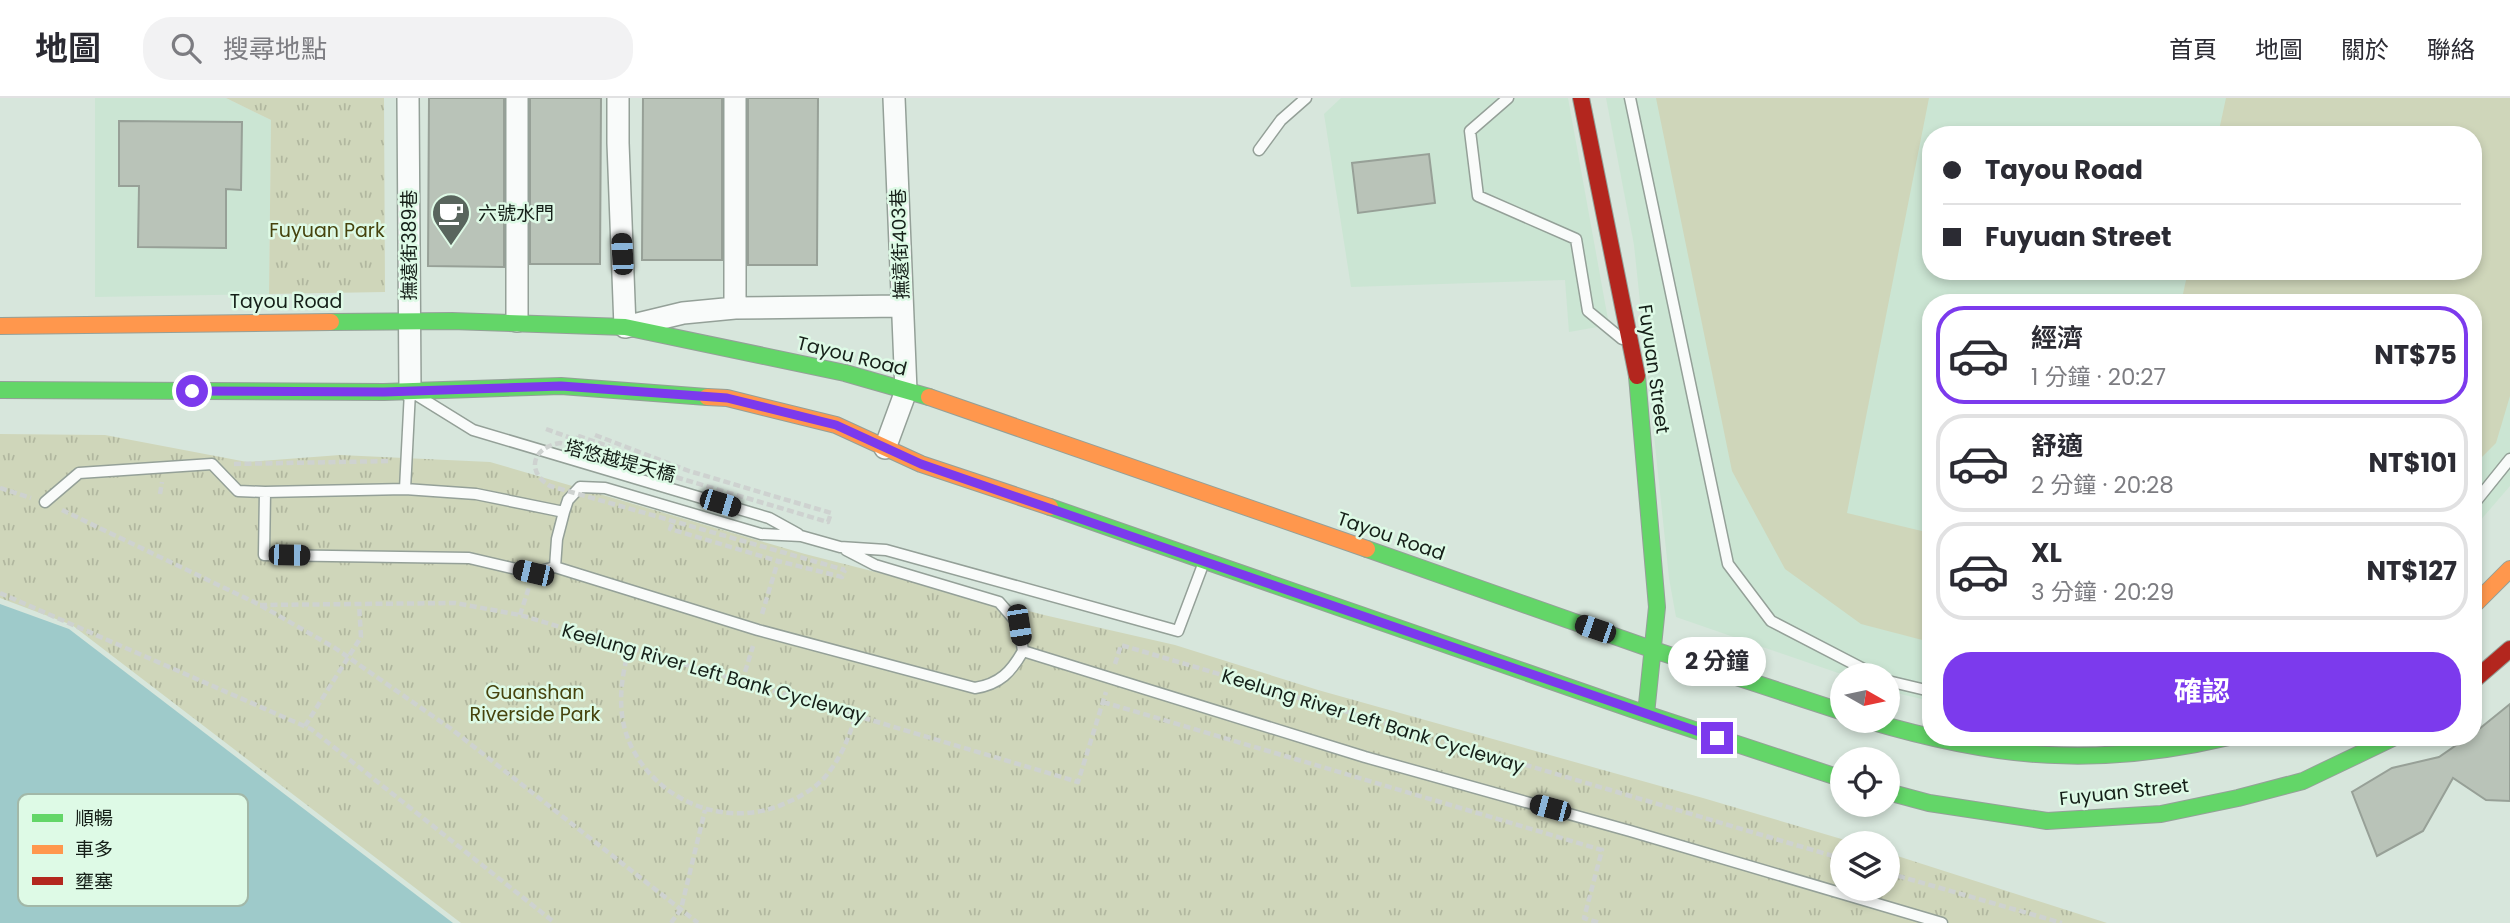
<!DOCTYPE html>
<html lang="zh-TW">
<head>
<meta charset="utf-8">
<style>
	:root { --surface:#fff; --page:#f2f2f3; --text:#2b2b33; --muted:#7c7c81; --line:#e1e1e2; --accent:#7c3aed }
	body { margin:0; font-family:Poppins,"Noto Sans TC",sans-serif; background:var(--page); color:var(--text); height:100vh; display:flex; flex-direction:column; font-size:26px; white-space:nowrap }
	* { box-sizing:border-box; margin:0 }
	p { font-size:23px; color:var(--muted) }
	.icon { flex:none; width:38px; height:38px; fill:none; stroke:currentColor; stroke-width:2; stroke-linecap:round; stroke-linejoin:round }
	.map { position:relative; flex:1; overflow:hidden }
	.sheet { position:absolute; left:1922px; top:196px; width:560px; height:452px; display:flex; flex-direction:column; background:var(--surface); border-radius:28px; box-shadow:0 4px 10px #0003 }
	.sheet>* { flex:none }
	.hud { position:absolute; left:1922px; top:28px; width:560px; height:154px; border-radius:28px; box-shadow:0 4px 10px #0003; display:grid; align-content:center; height:154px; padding:0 21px; background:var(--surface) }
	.needle { width:46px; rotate:99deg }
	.buttons { position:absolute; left:1830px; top:565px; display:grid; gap:14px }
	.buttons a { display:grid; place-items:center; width:70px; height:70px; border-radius:50%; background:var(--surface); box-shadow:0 4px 10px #0003; font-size:35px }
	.end { position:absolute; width:32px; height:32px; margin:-16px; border:9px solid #7c3aed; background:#fff; box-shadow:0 0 0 4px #fff }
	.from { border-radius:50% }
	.bubble { position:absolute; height:49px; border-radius:24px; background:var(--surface); box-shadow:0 4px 10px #0003; font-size:23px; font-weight:700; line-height:49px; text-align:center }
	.car { position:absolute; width:21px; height:42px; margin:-21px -10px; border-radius:9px; box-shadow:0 0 5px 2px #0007; background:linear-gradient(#222 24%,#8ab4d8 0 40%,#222 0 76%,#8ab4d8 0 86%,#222 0) }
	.hud b { display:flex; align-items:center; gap:24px; height:66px; font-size:26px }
	.hud b+b { border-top:2px solid var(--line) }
	.hud i { width:18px; height:18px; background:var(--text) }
	ul { padding:12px 0 0; list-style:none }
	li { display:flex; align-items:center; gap:21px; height:98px; margin:0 14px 10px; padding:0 7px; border:4px solid var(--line); border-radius:28px }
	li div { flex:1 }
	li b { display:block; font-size:26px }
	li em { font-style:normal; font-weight:700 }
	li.current { border-color:var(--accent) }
	li>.icon { width:63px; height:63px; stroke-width:1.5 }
	.primary-button { display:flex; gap:14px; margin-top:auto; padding:14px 21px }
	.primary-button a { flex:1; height:80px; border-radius:28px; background:var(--accent); color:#fff; font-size:28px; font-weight:700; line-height:80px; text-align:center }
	header { display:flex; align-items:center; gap:42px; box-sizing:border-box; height:98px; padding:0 35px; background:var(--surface); border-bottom:2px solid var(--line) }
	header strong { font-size:33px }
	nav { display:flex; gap:38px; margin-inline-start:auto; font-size:24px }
	.search { width:490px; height:63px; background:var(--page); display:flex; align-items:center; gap:18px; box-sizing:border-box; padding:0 24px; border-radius:28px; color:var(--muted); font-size:26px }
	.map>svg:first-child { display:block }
	.built { fill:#cbe5d3; fill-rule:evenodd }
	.grass { fill:#cfd6ba }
	.park { fill:url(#park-tufts) }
	.water { fill:#9ecaca }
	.building { fill:#b9c3b8; stroke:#97a097; stroke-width:2 }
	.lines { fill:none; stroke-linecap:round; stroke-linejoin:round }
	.lane-casing { stroke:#94a098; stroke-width:13 }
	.street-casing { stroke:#94a098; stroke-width:24 }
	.fast-casing { stroke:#94a098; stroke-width:18 }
	.slow-casing { stroke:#94a098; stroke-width:18 }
	.jam-casing { stroke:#94a098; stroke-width:18 }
	.path { stroke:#ced2d0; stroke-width:4.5; stroke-dasharray:7 3.5; stroke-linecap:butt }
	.lane { stroke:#f9fbfa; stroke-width:10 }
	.street { stroke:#f9fbfa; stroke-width:21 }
	.fast { stroke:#63d668; stroke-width:16 }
	.slow { stroke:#ff974d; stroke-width:16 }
	.jam { stroke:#b3261e; stroke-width:16 }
	.path-bridge { stroke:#ced2d0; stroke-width:4.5; stroke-dasharray:7 3.5; stroke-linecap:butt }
	.route { stroke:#7c3aed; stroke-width:9 }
	.labels { text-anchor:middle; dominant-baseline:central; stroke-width:5; stroke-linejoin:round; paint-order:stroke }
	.poi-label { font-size:19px; fill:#151f18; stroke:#defae6; text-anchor:start }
	.park-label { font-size:19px; fill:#46430d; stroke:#defae6 }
	.street-label { font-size:19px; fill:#151f18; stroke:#defae6 }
	.key { fill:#defae6; stroke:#a2b8a8; stroke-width:2 }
	.key-label { font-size:19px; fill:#151f18 }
</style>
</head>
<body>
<header>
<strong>地圖</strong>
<div class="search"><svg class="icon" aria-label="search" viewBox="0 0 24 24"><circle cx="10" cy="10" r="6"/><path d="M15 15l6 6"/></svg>搜尋地點</div>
<nav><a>首頁</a><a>地圖</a><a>關於</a><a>聯絡</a></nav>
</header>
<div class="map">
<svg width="2510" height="825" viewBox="0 0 2510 825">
	<defs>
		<pattern id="park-tufts" width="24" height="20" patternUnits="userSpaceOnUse" patternTransform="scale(1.75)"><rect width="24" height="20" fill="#cfd6ba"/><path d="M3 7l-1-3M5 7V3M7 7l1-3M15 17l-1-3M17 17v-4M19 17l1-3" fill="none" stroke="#b1b79f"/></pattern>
	</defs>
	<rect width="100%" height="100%" fill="#d7e6dc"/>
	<path class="built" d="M95,0h131l45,22 -2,174 -174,3z
		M1341,0h227l41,227 -40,7 -4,-52 -214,7 -27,-173z
		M1606,0h904v388l-37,43v-226h-543v398l-42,-10v-15l-44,-1 -168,-58 -7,-39 -35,-333zM1930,37h543v136h-543z"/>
	<path class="grass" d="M1656,0h273l-82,415 83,20v109l-69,-18 -76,-55 -53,-98z
		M2226,0h284v298l-14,47 -23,23v-163h-292l7,-32h285v-136h-255z"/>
	<path class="park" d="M226,0h158l1,194 -116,2 2,-174z
		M0,336l105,1 142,27 93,-7 150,7 315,92 239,61 131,30 143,45 385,108 152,45 -12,1v45h45v-36l219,70h-1646l-389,-298 -72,-27z"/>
	<path class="water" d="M0,506l69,25 384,294h-453z"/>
	<path class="building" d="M429,0h75v169l-76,-1z
		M530,0h71l-1,166h-70z
		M643,0h79v162h-80z
		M748,0h70l-1,167h-69z
		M119,23l123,1 -1,68 -15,-1v59l-88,-1 1,-61h-20z
		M1429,56l6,49 -77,10 -6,-50z
		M2510,606v97l-24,-1 -33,-22 -30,53 -46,25 -25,-64 40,-24 47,-11 29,-20h5v-3z"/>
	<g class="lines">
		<defs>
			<path id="lane" d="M1508,0l-38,33 8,65 98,43 12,72 34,28
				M1630,0l98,466 43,57 106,55
				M1259,52l22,-30 25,-22
				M405,391l5,-98 63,39 296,88 29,16
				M45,404l34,-29 133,-9 26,27 27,1
				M2473,407l37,-46
				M564,414l4,-12 12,-13 25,1 156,46 40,2 39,11 46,3 292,81 26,-69
				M846,452l29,15 124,37 20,23 4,26
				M555,469l2,-28 7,-27 -88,-18 -71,-5 -140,3 -1,63 205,3 64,15 22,-6 203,63 217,58c25,-4 36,-16 48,-37l342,106 265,74 312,92
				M1888,583l42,10"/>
			<path id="street" d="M408,0l2,293
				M517,0v223
				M618,0v45l7,184 58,-14 52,-5 166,-2
				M735,210v-210
				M885,350l21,-57 -12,-293"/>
			<path id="fast" d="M331,224l121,-1 173,6 220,46 84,24
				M1637,278l20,231 -11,107
				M0,292l384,2 177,-6 146,11
				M1050,409l596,207 197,65
				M1367,451l287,101 189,62
				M1870,623c128,38 228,47 359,16
				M1888,694l41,11 118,18 114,-7 77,-16 65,-17 92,-44"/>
			<path id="slow" d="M0,228l331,-4
				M707,299l20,1 109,27 85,39 129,43
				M929,299l438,152
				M2473,508l37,-37"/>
			<path id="jam" d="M1581,0l56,278
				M2473,583l37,-32"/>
		</defs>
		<use href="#lane" class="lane-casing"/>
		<use href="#street" class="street-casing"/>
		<use href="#fast" class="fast-casing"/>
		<use href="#slow" class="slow-casing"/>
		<use href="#jam" class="jam-casing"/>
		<path class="path" d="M546,331l28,10
			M578,338l30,10 -1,4 -4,-2
			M234,366l156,-3
			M0,390l31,10
			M160,396l2,-12
			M62,412l198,95 75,43 115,80 248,195
			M672,426l-2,5 108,32
			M0,495l311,136 244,194
			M260,507l195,-2 65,12 558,167 28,-90
			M762,516l16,-53 64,16 3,-7
			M520,517l9,-28
			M629,551c-9,33 -13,67 3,99 29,56 97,81 154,55 16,-7 33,-17 43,-31 14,-18 20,-36 27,-57
			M1115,566l6,-19 722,214
			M742,584l11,-36
			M1103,604l499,148 -18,68 16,5
			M305,628l56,-89 -2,-33
			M1888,775l174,50
			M671,825l10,-14 24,-99"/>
		<use href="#lane" class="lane"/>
		<use href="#street" class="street"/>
		<use href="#fast" class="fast"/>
		<use href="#slow" class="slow"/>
		<use href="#jam" class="jam"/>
		<path class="path-bridge" d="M595,337l94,36 142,42 -3,9 -268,-79c-27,4 -35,28 -10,43l295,84
			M575,349l3,-11"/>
	</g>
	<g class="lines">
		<path class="route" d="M192,293l192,1 177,-6 166,12 109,27 85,39 796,274"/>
	</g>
	<defs>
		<symbol id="cafe-pin" viewBox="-11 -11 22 30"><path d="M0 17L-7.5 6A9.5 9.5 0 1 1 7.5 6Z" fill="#59655d" stroke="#defae6"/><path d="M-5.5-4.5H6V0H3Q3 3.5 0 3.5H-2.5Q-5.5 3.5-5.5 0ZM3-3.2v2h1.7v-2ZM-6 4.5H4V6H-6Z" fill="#fff"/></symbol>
	</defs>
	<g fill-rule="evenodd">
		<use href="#cafe-pin" x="429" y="93" width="44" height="60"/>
	</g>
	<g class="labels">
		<g class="poi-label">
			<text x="478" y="115">六號水門</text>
		</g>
		<g class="park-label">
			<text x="327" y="132">Fuyuan Park</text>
			<text x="535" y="594">Guanshan<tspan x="535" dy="22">Riverside Park</tspan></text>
		</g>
		<g class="street-label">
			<text transform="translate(900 146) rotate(-92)">撫遠街403巷</text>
			<text transform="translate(409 147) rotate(-90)">撫遠街389巷</text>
			<text x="286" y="203">Tayou Road</text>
			<text transform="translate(852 258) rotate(14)">Tayou Road</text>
			<text transform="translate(1654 271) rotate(82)">Fuyuan Street</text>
			<text transform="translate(620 363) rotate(15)">塔悠越堤天橋</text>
			<text transform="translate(1391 438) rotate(19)">Tayou Road</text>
			<text transform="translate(714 575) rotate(16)">Keelung River Left Bank Cycleway</text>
			<text transform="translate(1373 623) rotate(17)">Keelung River Left Bank Cycleway</text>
			<text transform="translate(2124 694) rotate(-6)">Fuyuan Street</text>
		</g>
	</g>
	<rect x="18" y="696" width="230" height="112" rx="10" class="key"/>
	<rect x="32" y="716" width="31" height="8" fill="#63d668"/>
	<rect x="32" y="747" width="31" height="9" fill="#ff974d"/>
	<rect x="32" y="779" width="31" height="8" fill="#b3261e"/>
	<g class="key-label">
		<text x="75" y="727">順暢</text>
		<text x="75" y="758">車多</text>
		<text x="75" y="790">壅塞</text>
	</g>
</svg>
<div class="buttons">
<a><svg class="needle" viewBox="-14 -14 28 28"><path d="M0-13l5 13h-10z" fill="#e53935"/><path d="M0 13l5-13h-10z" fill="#7c7c81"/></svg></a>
<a><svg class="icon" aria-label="locate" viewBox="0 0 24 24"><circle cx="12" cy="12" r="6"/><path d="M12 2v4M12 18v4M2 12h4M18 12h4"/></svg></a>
<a><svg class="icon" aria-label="layers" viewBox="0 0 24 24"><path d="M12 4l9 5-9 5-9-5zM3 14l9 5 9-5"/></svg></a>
</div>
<i class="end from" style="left:192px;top:293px"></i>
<i class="end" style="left:1717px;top:640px"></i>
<div class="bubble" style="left:1668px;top:539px;width:98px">2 分鐘</div>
<i class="car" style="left:622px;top:156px;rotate:357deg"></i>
<i class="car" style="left:720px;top:405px;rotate:107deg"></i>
<i class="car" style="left:289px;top:457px;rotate:91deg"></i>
<i class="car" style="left:533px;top:475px;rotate:283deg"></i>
<i class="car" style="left:1019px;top:527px;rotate:171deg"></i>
<i class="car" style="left:1595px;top:531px;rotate:289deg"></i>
<i class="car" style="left:1550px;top:710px;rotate:285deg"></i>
<div class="hud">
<b><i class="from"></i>Tayou Road</b>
<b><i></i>Fuyuan Street</b>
</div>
<section class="sheet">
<ul>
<li class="current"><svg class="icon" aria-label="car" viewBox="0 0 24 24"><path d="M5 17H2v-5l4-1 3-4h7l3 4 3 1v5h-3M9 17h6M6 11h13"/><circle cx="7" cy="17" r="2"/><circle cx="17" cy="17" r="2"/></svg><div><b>經濟</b><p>1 分鐘 · 20:27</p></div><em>NT$75</em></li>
<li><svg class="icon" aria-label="car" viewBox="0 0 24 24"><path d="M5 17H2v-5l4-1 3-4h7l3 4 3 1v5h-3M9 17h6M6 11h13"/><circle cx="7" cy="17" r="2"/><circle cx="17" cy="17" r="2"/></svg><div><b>舒適</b><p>2 分鐘 · 20:28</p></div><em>NT$101</em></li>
<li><svg class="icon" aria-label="car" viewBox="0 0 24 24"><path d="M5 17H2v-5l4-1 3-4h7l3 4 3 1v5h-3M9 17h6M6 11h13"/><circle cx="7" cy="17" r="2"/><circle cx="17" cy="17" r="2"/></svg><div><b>XL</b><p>3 分鐘 · 20:29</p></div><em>NT$127</em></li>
</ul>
<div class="primary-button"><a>確認</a></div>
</section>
</div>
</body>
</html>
